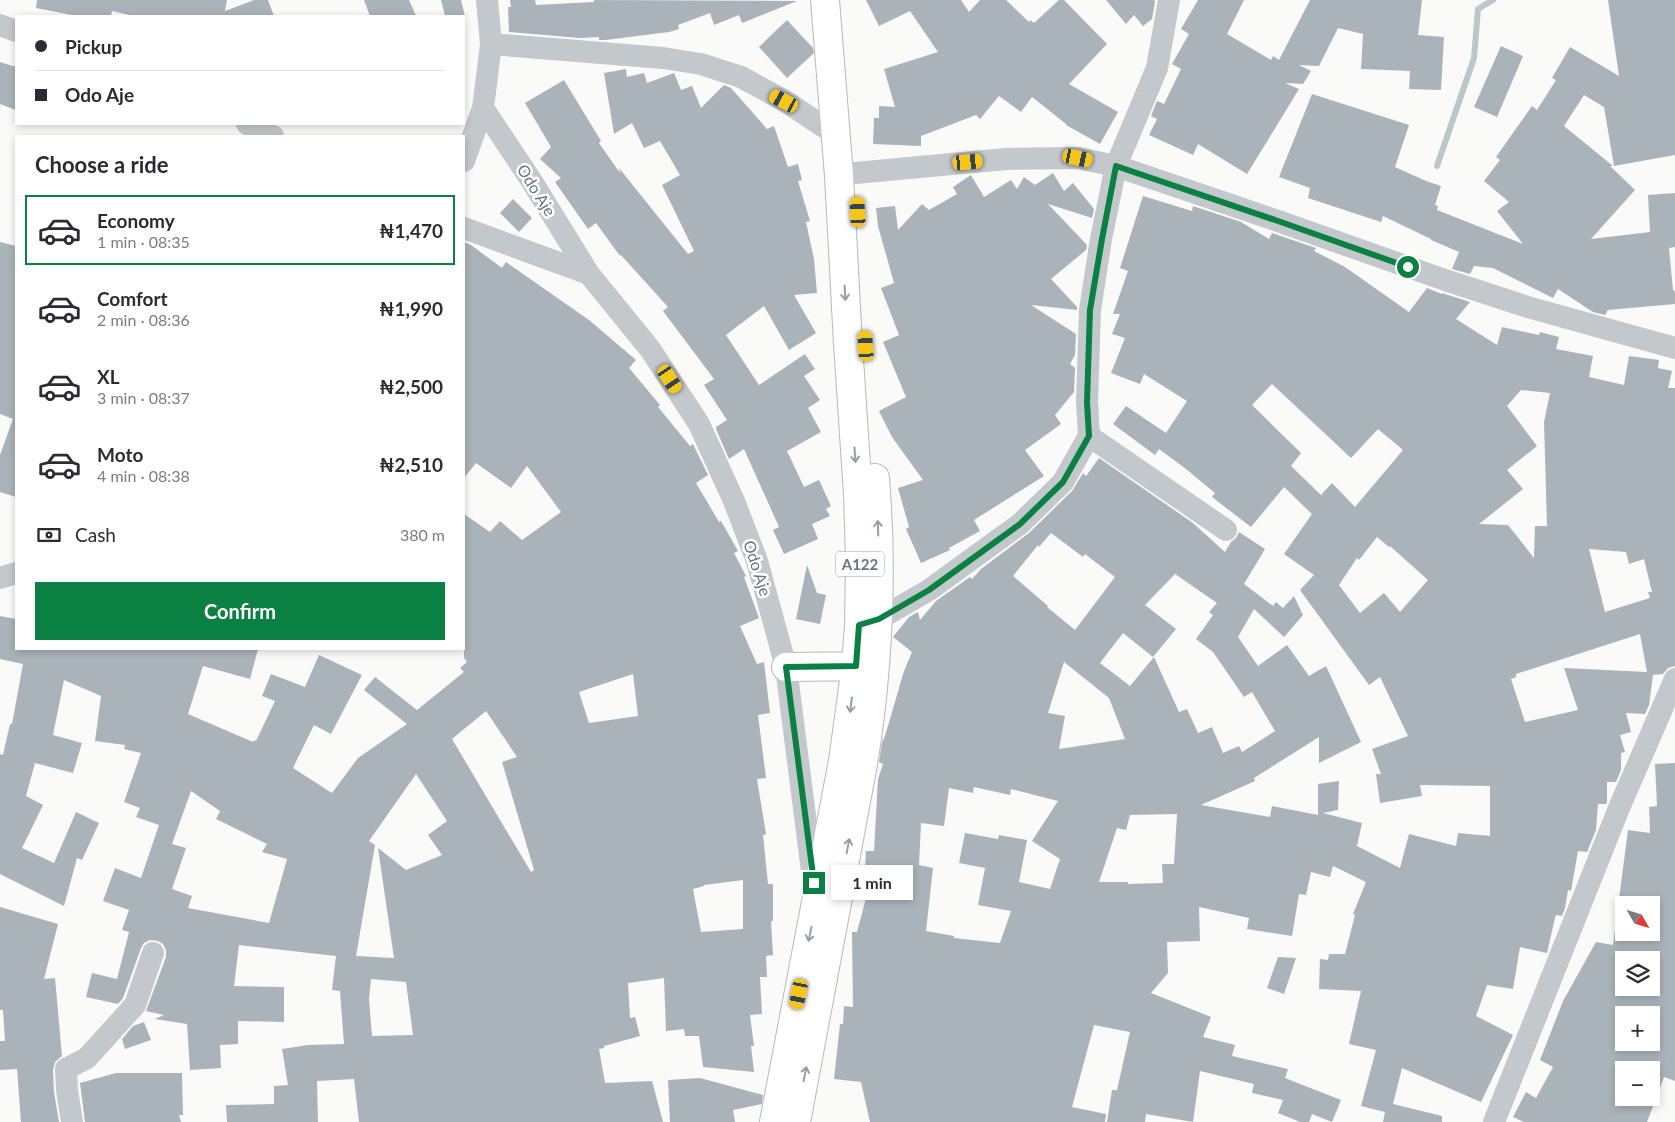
<!DOCTYPE html>
<html lang="en">
<head>
<meta charset="utf-8">
<style>
	:root { --surface:#fff; --page:#f7f7f7; --text:#2b2b33; --muted:#7c7c81; --line:#e1e1e2; --accent:#0b8043 }
	body { margin:0; font-family:Lato,sans-serif; background:var(--page); color:var(--text); height:100vh; display:flex; flex-direction:column; font-size:19px; white-space:nowrap }
	* { box-sizing:border-box; margin:0 }
	p { font-size:16px; color:var(--muted) }
	.icon { flex:none; width:28px; height:28px; fill:none; stroke:currentColor; stroke-width:2; stroke-linecap:round; stroke-linejoin:round }
	.map { position:relative; flex:1; overflow:hidden }
	.side { position:absolute; left:15px; top:135px; width:450px; height:515px; display:flex; flex-direction:column; background:var(--surface); border-radius:0px; box-shadow:0 2px 8px #0003 }
	.side>* { flex:none }
	.banner { position:absolute; left:15px; top:15px; width:450px; height:110px; border-radius:0px; box-shadow:0 2px 8px #0003; display:grid; align-content:center; height:110px; padding:0 20px; background:var(--surface) }
	.needle { width:32px; rotate:129deg }
	.buttons { position:absolute; left:1615px; top:896px; display:grid; gap:10px }
	.buttons a { display:grid; place-items:center; width:45px; height:45px; border-radius:0px; background:var(--surface); box-shadow:0 2px 8px #0003; font-size:25px }
	.end { position:absolute; width:22px; height:22px; margin:-11px; border:6px solid #0b8043; background:#fff; box-shadow:0 0 0 2px #fff }
	.from { border-radius:50% }
	.bubble { position:absolute; height:35px; border-radius:0px; background:var(--surface); box-shadow:0 2px 8px #0003; font-size:16px; font-weight:700; line-height:35px; text-align:center }
	.car { position:absolute; width:15px; height:30px; margin:-15px -8px; border-radius:6px; box-shadow:0 0 4px 1px #0007; background:linear-gradient(#f5c518 24%,#345 0 40%,#f5c518 0 76%,#345 0 86%,#f5c518 0) }
	.banner b { display:flex; align-items:center; gap:18px; height:48px; font-size:19px }
	.banner b+b { border-top:1px solid var(--line) }
	.banner i { width:12px; height:12px; background:var(--text) }
	ul { padding:0; list-style:none }
	li { display:flex; align-items:center; gap:15px; height:70px; margin:0 10px 8px; padding:0 10px; border:2px solid transparent; border-radius:0px }
	li div { flex:1 }
	li b { display:block; font-size:19px }
	li em { font-style:normal; font-weight:700 }
	li.on { border-color:var(--accent) }
	li>.icon { width:45px; height:45px; stroke-width:1.5 }
	h2 { padding:0 20px; font-size:22px; line-height:60px }
	.pay { display:flex; align-items:center; gap:12px; height:55px; padding:0 20px; font-size:19px }
	.pay p { margin-inline-start:auto }
	.primary-button { display:flex; gap:10px; margin-top:auto; padding:10px 20px }
	.primary-button a { flex:1; height:58px; border-radius:0px; background:var(--accent); color:#fff; font-size:20px; font-weight:700; line-height:58px; text-align:center }
	.map>svg:first-child { display:block }
	.lines { fill:none; stroke-linecap:round; stroke-linejoin:round }
	.stream { stroke:#bbc7cb; stroke-width:6 }
	.building { fill:#aab3b9; fill-rule:evenodd }
	.highway-casing { stroke:#b4b9bd; stroke-width:30 }
	.minor { stroke:#c3c8cc; stroke-width:22 }
	.highway { stroke:#fff; stroke-width:28 }
	.oneway { stroke:#939fa8 }
	.route { stroke:#0b8043; stroke-width:6 }
	.labels { text-anchor:middle; dominant-baseline:central; stroke-width:5; stroke-linejoin:round; paint-order:stroke }
	.shield { fill:#fff; stroke:#939fa8; stroke-width:1 }
	.shield-label { font-size:15px; font-weight:bold; fill:#657683 }
	.street-label { font-size:16px; fill:#657683; stroke:#fff }
</style>
</head>
<body>
<div class="map">
<svg width="1675" height="1122" viewBox="0 0 1675 1122">
	<rect width="100%" height="100%" fill="#fafaf8"/>
	<g class="lines">
		<path class="stream" d="M1437,166l37,-108 4,-49 15,-9"/>
	</g>
	<path class="building" d="M37,0h190l-2,11 29,-11h14l6,16h-140l-22,-5 -1,5h-34l-41,-8z
		M364,0h45l7,16h-46z
		M441,0h20l4,16h-20z
		M510,0h25l1,5 58,-3v-2l203,1 -55,22 -3,-8 -25,10 -4,-12 -32,12 1,4 -10,3 -63,8h-7v-3l-19,1 -71,-6 -1,-25h3z
		M866,0h95l8,12 11,-12h26l23,22 1,-2 4,3 25,-23h5l43,44 -38,40 49,28 -18,32 -34,-19v-1l-34,-27 -11,15 -22,-16 -19,23 -4,-4 -55,21v10l-48,-2 1,-26h5v-12l16,1 -11,-38 54,-17 -28,-41 -31,15z
		M1106,0h48l1,2 -3,17 -9,7 -9,-11 -8,9z
		M1198,0h46l-17,34 44,26 2,-4 6,4 31,-60h112l-4,35 26,2 -3,53 -32,-1 1,-18 -49,-2 2,-35 -25,-6 -19,38 -20,-1 12,6 -8,13 -18,-1 14,6 -52,85 -49,-30 -5,11 -44,-20 8,-16 -6,-3 6,-15 7,3 17,-35 -9,-5 17,-30 -8,-5z
		M1608,0h67v155l-61,11 -10,-59 -20,-12 -20,31 49,40h-3l25,24 -44,49 59,-7 -2,-37 27,-2v54l-6,1 4,42 2,1v13l-67,6 -3,5 -12,-3 -35,-23 -5,9 -60,-30 -19,-2 -4,8 -18,-5 7,-17 -28,-12v-1l-48,-23 -2,6 -73,-24 2,-10 -31,-11 33,-83 97,31 -14,42 31,14 15,5 -6,19 3,1 -1,4 86,34 -26,-33 12,-9 -25,-21 16,-21 -4,-3 36,-51 5,4 19,-30 -4,-2 18,-31 49,29z
		M787,20l26,28 1,5 -27,25 -28,-31z
		M1501,46l22,10 -26,61 -23,-10z
		M0,62l16,5v43l-16,-6z
		M626,69l1,8 17,-4 3,10 27,-10 7,17 11,-4 9,22 23,-23 7,3 36,41 7,-3 14,41 10,-3 4,16 -4,1 12,40 -4,1 8,37 3,34 -23,2 22,38 -27,17 -25,-44 -38,29 33,50 46,-31 10,15 -11,7 16,24 -12,8 13,24 -34,19 17,36 15,-7 12,26 -5,3 4,7 -18,8 6,15 -34,15 -11,-24 6,-3 -35,-78 -15,10 -13,-30v-2l11,-7 -23,-35 10,-6 -51,-68 5,-4 -47,-52 -1,1 -24,-33 -8,6 -33,-47 6,-4 -21,-19 11,-12 -26,-44 39,-23 37,61 -2,2 21,30 -1,-5 69,86 6,-3 -32,-66 18,-10 -20,-34 -16,7 -12,-25 -18,11 -10,-61z
		M1053,173l11,18 9,-8 21,26 -2,9 -44,-14 39,41 -1,5 -35,29 26,28v3l-46,-5 45,29 -1,21 -5,9 5,4 -1,24 -19,23 6,9 -36,26 19,26 -70,44 6,11 -31,17 1,2 -29,13 -15,-34 3,-2 -11,-39 25,-8 -31,-43 -13,-26 27,-14 -23,-55 16,-7 -18,-47 13,-5 -16,-57 -2,-18 19,-2 3,24 24,-26 7,6 28,-16 -4,-7 18,-12 13,22 27,-17 6,9 7,-12 11,8z
		M1143,196l49,15 1,-5 48,16 28,17 3,-6 44,15 -2,3 31,16 64,45 18,-24 15,6v-1l28,9 -14,17 41,26 5,-18 37,8 1,-3 19,5 -3,12 37,7 -4,21 35,8 5,-29 30,4 -1,8 14,3 -4,17h7v278l-7,2 -5,6 -10,1 -4,30 -4,9 -19,-1 5,19 -11,3 5,17 -4,1v17l-5,12h-9v20l-1,2h-8l-2,26 -9,22 -9,-1 -7,40 -3,-1 -3,18 -3,8 -6,-1 -1,3 -8,35 -27,-6 -7,42 -26,-4 -11,31 37,19 -32,67 -79,-34 -9,36 49,12v6h-59l2,-10 -24,-6 15,-56 -27,-6 12,-53 -42,-2 1,-30 8,1 1,-6h16l10,-39 -2,-1 13,-32 -33,-16 -3,11 -19,-5 -5,23 -7,-1 -7,42 -45,-7 2,-11 -50,-11 1,34 -33,1 1,31 -17,20 60,24 -8,20 32,8 -3,11 56,13 -3,9 56,22 -9,22 -20,-8 -3,8h-9l-22,-9 5,-13 -31,-7 2,-9 -54,-13 -7,51 -47,-8 -1,8h-38l5,-32h5l13,-58 -36,-7 -22,82 34,7 -1,8h-235l-9,-40 -27,-3 6,-55h3l1,-18 9,1 -1,-75h5l9,-34 -12,-2 5,-28 6,1 1,-18h8l4,-72 5,-15 -4,-2 3,-20 3,-6 19,-65 8,-19 -19,-15 16,-20 9,-5 2,8 16,-19 34,-24 2,2 9,-10 48,-36 43,-42 11,-18 3,3 13,-18 94,65 32,29 6,-10 5,-4 3,-6 26,17 -21,35 29,22 3,-4 7,6 11,-12 9,19 -19,22 -30,-28 -16,28 20,29 29,-21 22,31 17,-10 35,76 -42,21v-26l-65,41 1,3 -54,24 69,12 2,-11 46,9v-31l21,-3 -1,29 -15,3 39,10 -5,23 43,22 9,-34 47,12 2,-13 32,3v-50l-70,-1 2,11 -42,7 -4,-29h5l-9,-25 36,-13 -28,-59 -11,8 -69,-95 14,-15 -30,-21 28,-40 -28,-27 -33,40 -39,-30 3,-4 -29,-24 -27,-20 -4,6 -42,-31 13,-18 40,27 21,-32 -43,-27 -4,10 -29,-11 14,-35 -13,-4 8,-20h-7l15,-43 -8,-3zM1272,384l79,74 27,-29 25,21 -48,57 -23,-24 -11,12 -30,-29 10,-13 -49,-48zM1521,390l29,3 -6,29 3,104h-12l-1,32 -26,-33 -29,-1 44,-35 -16,-19 30,-24 -30,-40zM1051,533l32,24 2,-3 30,23 -40,53 -28,-23 1,-1 -35,-30 25,-31 1,2zM1377,537l12,10 1,-1 38,34 -28,32 -16,-19 -24,20 -21,-28 18,-27 2,2zM1589,549l37,3 3,12 15,-5 8,33h-4l2,6 -45,14zM1175,574l42,29 -8,9 4,3 -17,24 17,13 31,45 8,-5 23,39 -33,21 -3,-6 -16,7 -11,-26 -14,6 -11,-24 -8,3 -25,-55 -24,29 -30,-23 23,-30 30,24 23,-28 -31,-24zM1640,634l7,38 -83,-4 14,42 -53,12 -14,-43 5,-2v-3zM1064,662l45,36 16,41 -66,10 6,-33 -17,-3zM974,787l36,8 1,-6 47,12 -26,40 28,18 -10,30 -31,-7 8,-42 -28,-5 -1,4 -33,-6 -6,30 26,5 -7,37 33,6 -11,32 -46,-5v-2l-28,-5 7,-63 -14,-3 2,-42 23,3 5,-38 24,5zM1177,814l-3,50h-12l1,19 -35,1v-2h-29l18,-54 9,2 4,-15z
		M513,199l19,19 -13,14 -19,-19z
		M0,242l16,4v251l-16,-5v-37l13,-36 -13,-5z
		M464,242l7,3 31,23 4,-6 83,58 47,40 -7,8 31,37 -2,2 32,39 3,-2 15,31 -12,8 23,39 2,-1 17,30 -4,2 12,23 -2,1 15,41 -19,8 17,38 7,-2 6,51 -12,2 8,63 -9,1 9,55 -3,1 5,49h5v37h-2l2,34 -7,1 1,21h-7l2,37 -12,1 4,31h-3l3,26 -51,-5 -4,-31h-14l-1,-7 -18,2 -2,-53 -36,5 2,35 5,-1 5,19 -36,10v2l-5,1 6,34 47,-2 11,41h-304l-5,-43 -37,2 1,41h-91l-1,-17 48,-1v-18l14,-1 -6,-36 26,-4 36,-1 -4,-53 -8,-1 4,-34 -97,-11 -5,41 50,1v35l-46,-1v23l-18,1 1,23 -31,2 -3,-46 -32,-5 9,-4 -18,-4 20,-54v-7l-3,-6 -5,-3 -8,-1 -6,3 -3,5 -18,50 -5,6 -32,-7 6,-24 25,6 12,-47 -7,-2 7,-20 -26,-9 12,-33 26,10 18,-53 -23,-8 4,-9 -16,-6 17,-49 -17,-4 1,-4 -30,-4 6,-45 -37,-16 -11,55 29,8 -9,30 -38,-10 -9,33 17,9 -21,43 32,15 22,-51 23,11 -17,37 -5,-2 -13,48 -64,-32v-120l3,1 7,-31h2l11,-60 -23,-5v-43l16,3v30h242l-8,30 -47,-13 -15,48 65,28 1,-2 2,1 19,-40 -13,-5 9,-22 34,13 14,-32 43,20 -31,59 -17,-9 -21,43 39,25 26,-35 49,-34 -43,-34 11,-13 42,33 47,-38 -4,-4 7,-6 -3,-4v-144l26,18 10,-11 22,19 39,-28 -34,-46 -16,22 -35,-25 -12,15zM633,674l5,42 -49,7 -10,-31zM486,711l31,46 -15,5 32,108 -3,2 -79,-133zM416,774l31,47 -19,14 14,20 -36,15 -28,-22 16,110 -38,-2 19,-111 -6,-4zM191,791l29,20 -4,8 51,25 -5,8 25,7 -18,64 -81,-15 4,-12 -20,-7 14,-41 -14,-4zM743,880v49l-42,3 -8,-43 11,-3v-1zM371,979l35,3 7,53 -41,1 -3,-37z
		M807,565l10,28 9,2 -6,29 -24,-5z
		M1675,763v318l-11,-4 -17,45h-123l-11,-5 13,-25 10,6 17,-31 -13,-7 23,-59 33,-59 17,3 15,-115 22,3 -1,-26 8,-1 -2,-42zM1624,905h27v27h-27zM1624,960h27v28h-27zM1624,1015h27v27h-27zM1624,1070h27v28h-27z
		M0,907l58,17 -14,55 11,-1 7,78 -7,6 -2,8 1,22 5,30h-38l-4,-53 -17,1v-29h5l-2,-31h-3z
		M1278,957l18,1 -12,36 -17,-6z
		M144,1022l7,18 -26,9 -3,-10 11,-13z
		M116,1073h66l1,42h-4l2,7h-96l-5,-39z
		M700,1078l63,17 -1,9 -29,6 2,12h-65l-2,-42z"/>
	<g class="lines">
		<defs>
			<path id="highway" d="M786,667l88,-1
				M774,1122l69,-361 13,-95 3,-41 1,-66 -2,-64 -10,-151 -9,-168 -14,-176
				M796,1122l67,-358c16,-98 20,-188 12,-286"/>
		</defs>
		<use href="#highway" class="highway-casing"/>
		<path class="minor" d="M0,25l16,6
			M491,44l172,14 38,6 40,13 44,24 51,34
			M483,108l48,72 58,94
			M247,124l26,12
			M464,161l19,-53 8,-64 -4,-44
			M855,173l151,-14 72,-1 38,8 162,55 167,59 86,28 144,40
			M464,228l125,46 61,75 49,75 35,77 23,60 29,106 28,220
			M1089,436l137,94
			M0,578l16,-5
			M864,623l15,-4 50,-29 91,-66 43,-42 26,-46 -2,-34 3,-92 11,-71 15,-73 41,-98 12,-68
			M72,1122l-5,-32 -1,-21 21,-11 48,-53 18,-52
			M1494,1122l125,-314 56,-129"/>
		<use href="#highway" class="highway"/>
	</g>
	<defs><path id="oneway-shaft" d="M-6 0H5M1.5-3L5.5 0L1.5 3" fill="none" stroke-width="1.6" stroke-linecap="round" stroke-linejoin="round" transform="scale(1.25)"/></defs>
	<g class="oneway">
		<use href="#oneway-shaft" transform="translate(845 293) rotate(87)"/>
		<use href="#oneway-shaft" transform="translate(855 455) rotate(86)"/>
		<use href="#oneway-shaft" transform="translate(878 528) rotate(-92)"/>
		<use href="#oneway-shaft" transform="translate(851 705) rotate(97)"/>
		<use href="#oneway-shaft" transform="translate(848 846) rotate(-79)"/>
		<use href="#oneway-shaft" transform="translate(810 934) rotate(101)"/>
		<use href="#oneway-shaft" transform="translate(805 1074) rotate(-79)"/>
	</g>
	<g class="lines">
		<path class="route" d="M814,883l-28,-216 70,-1 3,-41 20,-6 50,-29 91,-66 43,-42 26,-46 -2,-34 3,-92 12,-71 14,-73 162,55 130,46"/>
	</g>
	<g class="labels">
		<rect class="shield" x="836" y="551.5" width="48" height="25" rx="4"/>
		<g class="shield-label">
			<text x="860" y="564">A122</text>
		</g>
		<g class="street-label">
			<text transform="translate(537 190) rotate(58)">Odo Aje</text>
			<text transform="translate(758 568) rotate(72)">Odo Aje</text>
		</g>
	</g>
</svg>
<div class="buttons">
<a><svg class="needle" viewBox="-14 -14 28 28"><path d="M0-13l5 13h-10z" fill="#e53935"/><path d="M0 13l5-13h-10z" fill="#7c7c81"/></svg></a>
<a><svg class="icon" aria-label="layers" viewBox="0 0 24 24"><path d="M12 4l9 5-9 5-9-5zM3 14l9 5 9-5"/></svg></a>
<a>+</a>
<a>−</a>
</div>
<i class="end from" style="left:1408px;top:267px"></i>
<i class="end" style="left:814px;top:883px"></i>
<div class="bubble" style="left:831px;top:865px;width:82px">1 min</div>
<i class="car" style="left:784px;top:101px;rotate:298deg"></i>
<i class="car" style="left:1078px;top:158px;rotate:102deg"></i>
<i class="car" style="left:968px;top:162px;rotate:85deg"></i>
<i class="car" style="left:858px;top:212px;rotate:357deg"></i>
<i class="car" style="left:866px;top:346px;rotate:356deg"></i>
<i class="car" style="left:670px;top:379px;rotate:147deg"></i>
<i class="car" style="left:799px;top:994px;rotate:191deg"></i>
<div class="banner">
<b><i class="from"></i>Pickup</b>
<b><i></i>Odo Aje</b>
</div>
<section class="side">
<h2>Choose a ride</h2>
<ul>
<li class="on"><svg class="icon" aria-label="car" viewBox="0 0 24 24"><path d="M5 17H2v-5l4-1 3-4h7l3 4 3 1v5h-3M9 17h6M6 11h13"/><circle cx="7" cy="17" r="2"/><circle cx="17" cy="17" r="2"/></svg><div><b>Economy</b><p>1 min · 08:35</p></div><em>₦1,470</em></li>
<li><svg class="icon" aria-label="car" viewBox="0 0 24 24"><path d="M5 17H2v-5l4-1 3-4h7l3 4 3 1v5h-3M9 17h6M6 11h13"/><circle cx="7" cy="17" r="2"/><circle cx="17" cy="17" r="2"/></svg><div><b>Comfort</b><p>2 min · 08:36</p></div><em>₦1,990</em></li>
<li><svg class="icon" aria-label="car" viewBox="0 0 24 24"><path d="M5 17H2v-5l4-1 3-4h7l3 4 3 1v5h-3M9 17h6M6 11h13"/><circle cx="7" cy="17" r="2"/><circle cx="17" cy="17" r="2"/></svg><div><b>XL</b><p>3 min · 08:37</p></div><em>₦2,500</em></li>
<li><svg class="icon" aria-label="car" viewBox="0 0 24 24"><path d="M5 17H2v-5l4-1 3-4h7l3 4 3 1v5h-3M9 17h6M6 11h13"/><circle cx="7" cy="17" r="2"/><circle cx="17" cy="17" r="2"/></svg><div><b>Moto</b><p>4 min · 08:38</p></div><em>₦2,510</em></li>
</ul>
<div class="pay"><svg class="icon" aria-label="cash" viewBox="0 0 24 24"><path d="M3 7h18v10H3z"/><circle cx="12" cy="12" r="2"/></svg>Cash<p>380 m</p></div>
<div class="primary-button"><a>Confirm</a></div>
</section>
</div>
</body>
</html>
